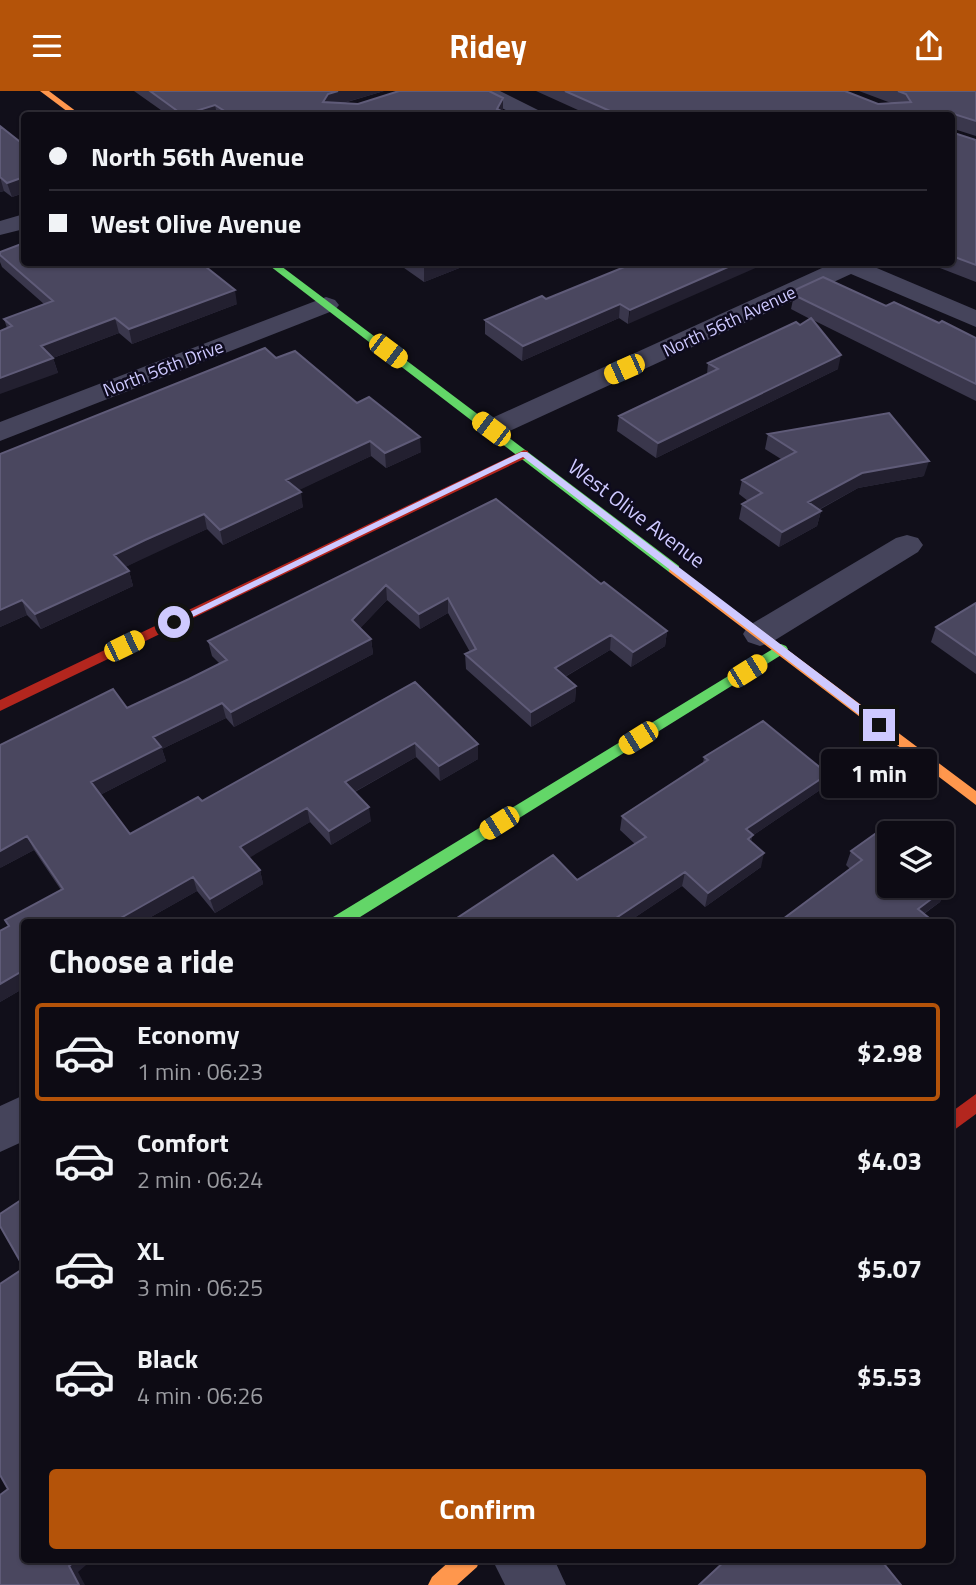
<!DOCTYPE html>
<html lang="en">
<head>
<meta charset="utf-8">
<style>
	:root { --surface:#0d0b14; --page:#16141d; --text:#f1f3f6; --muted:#9a9ba0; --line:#2d2b34; --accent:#b45309 }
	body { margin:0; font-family:"Titillium Web",sans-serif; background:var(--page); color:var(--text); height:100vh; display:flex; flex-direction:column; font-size:26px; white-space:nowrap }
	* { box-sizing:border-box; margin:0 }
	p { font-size:23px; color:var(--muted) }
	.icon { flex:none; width:38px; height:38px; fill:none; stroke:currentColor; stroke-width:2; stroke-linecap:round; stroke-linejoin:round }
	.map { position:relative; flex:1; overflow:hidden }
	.side { position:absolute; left:21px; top:828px; width:933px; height:644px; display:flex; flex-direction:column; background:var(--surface); border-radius:7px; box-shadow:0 2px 5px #0004,0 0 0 2px var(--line) }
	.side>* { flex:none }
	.banner { position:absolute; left:21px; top:21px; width:934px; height:154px; border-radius:7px; box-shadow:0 2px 5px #0004,0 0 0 2px var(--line); display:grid; align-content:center; height:154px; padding:0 28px; background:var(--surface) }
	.buttons { position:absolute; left:877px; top:730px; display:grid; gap:14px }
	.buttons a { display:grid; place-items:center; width:77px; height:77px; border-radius:7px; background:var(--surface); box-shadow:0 2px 5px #0004,0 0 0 2px var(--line); font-size:35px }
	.end { position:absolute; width:32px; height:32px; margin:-16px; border:9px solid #cec9ff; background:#111; box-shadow:0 0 0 4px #111 }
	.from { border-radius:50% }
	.bubble { position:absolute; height:49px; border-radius:7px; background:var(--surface); box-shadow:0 2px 5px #0004,0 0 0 2px var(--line); font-size:23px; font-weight:700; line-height:49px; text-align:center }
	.car { position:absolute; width:21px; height:42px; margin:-21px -10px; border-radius:9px; box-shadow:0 0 5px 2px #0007; background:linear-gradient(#f5c518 24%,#345 0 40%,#f5c518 0 76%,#345 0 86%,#f5c518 0) }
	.banner b { display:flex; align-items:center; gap:24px; height:66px; font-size:26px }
	.banner b+b { border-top:2px solid var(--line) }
	.banner i { width:18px; height:18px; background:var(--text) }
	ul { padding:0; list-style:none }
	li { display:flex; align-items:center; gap:21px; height:98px; margin:0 14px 10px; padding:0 14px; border:4px solid transparent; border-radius:7px }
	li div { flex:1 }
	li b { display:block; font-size:26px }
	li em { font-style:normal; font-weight:700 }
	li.active { border-color:var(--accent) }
	li>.icon { width:63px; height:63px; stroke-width:1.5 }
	h2 { padding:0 28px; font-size:32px; line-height:84px }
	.primary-button { display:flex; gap:14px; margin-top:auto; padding:14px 28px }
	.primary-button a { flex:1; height:80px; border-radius:7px; background:var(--accent); color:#fff; font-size:28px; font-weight:700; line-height:80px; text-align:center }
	header { display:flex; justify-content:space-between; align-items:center; height:91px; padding:0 28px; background:var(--accent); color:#fff; font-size:32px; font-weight:700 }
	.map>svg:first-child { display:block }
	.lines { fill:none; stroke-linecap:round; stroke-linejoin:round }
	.street { fill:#45445b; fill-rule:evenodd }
	.fast { fill:#63d668; fill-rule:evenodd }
	.slow { fill:#ff974d; fill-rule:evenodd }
	.jam { fill:#b3261e; fill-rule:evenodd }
	.wall { fill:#3a374c }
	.shaded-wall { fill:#232030 }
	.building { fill:#4a475f; stroke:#5f5b78; stroke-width:2 }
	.route { fill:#cec9ff }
	.labels { text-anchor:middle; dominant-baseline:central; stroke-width:5; stroke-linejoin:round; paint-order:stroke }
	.far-street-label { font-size:18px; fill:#cec9ff; stroke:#0e0b1e }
	.street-label { font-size:21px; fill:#cec9ff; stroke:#0e0b1e }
</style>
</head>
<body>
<header><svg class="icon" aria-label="menu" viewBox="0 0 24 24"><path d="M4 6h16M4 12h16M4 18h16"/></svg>Ridey<svg class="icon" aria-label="share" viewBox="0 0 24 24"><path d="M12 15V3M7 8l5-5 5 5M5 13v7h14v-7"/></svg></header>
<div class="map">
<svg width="976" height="1494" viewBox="0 0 976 1494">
	<rect width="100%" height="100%" fill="#110f1a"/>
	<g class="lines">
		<path class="street" d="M474,0h26l38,19 3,5h-26l-38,-20z
			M24,123v15l-24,6v-14z
			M833,172h32l111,47v17l-125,-53 -350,161 -10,3 -10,-3 -4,-6 4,-6z
			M326,206l9,3 4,5 -4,5 -335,131v-19z
			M907,444l11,3 5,7 -5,7 -146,90 -12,4 -12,-4 -5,-8 5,-8 148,-88z
			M24,1004v46l-24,11v-46z
			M492,1468h62l12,26h-61z"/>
		<path class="fast" d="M266,172h11l402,303v6h-10z
			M781,553l5,2 2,3 -2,3 -434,270h-21l2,-5z"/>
		<path class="slow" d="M40,0h9l32,24h-9z
			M674,474l302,226v14l-307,-233v-6z
			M452,1468h28l-3,8 -20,18h-29l4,-8z"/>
		<path class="jam" d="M524,359l4,1v6l-528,254v-11z
			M976,1003v20l-26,19v-20z"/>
	</g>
	<path class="wall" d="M134,0h250l-40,12 159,9 6,3h-341z
		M536,0h309l33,13 13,-1 -32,-12h117v45l-22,-7v4l22,7v142l-49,-19h25v-148h-363z
		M0,35l24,19v48l-12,4 -8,-6 -4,1z
		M0,161l237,52 -105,40 -13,-11 -66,25 5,15 -51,-45 -3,-9 40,-15 -42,-37 -2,-5z
		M397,172h70v2l-43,17z
		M634,172l-6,61 -9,-6 -97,43 -37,-27v-14l61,-21z
		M794,204l92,11 53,17 37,15v63l-163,-81 25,49 -182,89 -39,-27 2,-15 88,-42 1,-11 92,-38 10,-6 -19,-10z
		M276,267l81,45 64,49 -35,16 -15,-12 -73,34 5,17 -80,38 -16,-16 -58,26 -24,12 4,4 4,15 -92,43 -14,-14 -27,12v-173z
		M768,343l156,42 -66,12 -39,22 2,1 -4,15 -38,21 -40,-28 3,-15 6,-3 -9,-7 3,-14 39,-21 -16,-10z
		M496,408l105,85 66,47 -2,15 -34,21 -21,-17 -45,27 11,9 -1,15 -44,26 -65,-58 -1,-15 5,-2 -22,-39 -28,16 -33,-29 -27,28 11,11 2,15 -139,73 -8,-9 -64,31 4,12 -66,34 30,39 72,-33 213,-119 63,77 -38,22 -24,-24 -61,35 16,29 -40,24 -21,-23 -61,35 11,13 3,14 -48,29 -18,-22 -55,31h-118v66l-24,14 8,-76 -3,-6 56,-30 -27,-40 -34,18 127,-160 93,-44 -8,-8 -4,-15z
		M976,512v71l-45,-32 5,-15z
		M704,666l119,31 -71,48 -1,6 10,25 -56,40 -23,-21 -54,36h-177l126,-42 58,-36 -15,-14 2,-14 81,-53z
		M851,760l38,34 57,3 -6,14 -16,12 -74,-45 -4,-4z"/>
	<path class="shaded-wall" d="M338,0h46l-55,16 -6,-5 5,-8z
		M503,7v13l-6,-2z
		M215,14l2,10h-34z
		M0,86l4,14 -4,1z
		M24,86v16l-12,4 -5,-14z
		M436,172h31v2l-43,17v-15z
		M737,172h30l-139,61 2,-14z
		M235,199l2,14 -105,40 -3,-15z
		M620,213l-1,14 -97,43 1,-15z
		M115,227l4,15 -74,28 -4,-15z
		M841,264l-3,14 -182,89 2,-15z
		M53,267l5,15 -58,21v-16z
		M420,346l1,15 -35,16 -1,-15z
		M370,350l1,15 -82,39 -3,-15z
		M929,370l-5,15 -66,12 -53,29 3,-15 54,-29z
		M301,401l2,15 -80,38 -3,-15z
		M821,420l-4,15 -38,21 3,-15z
		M204,423l3,15 -88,41 -5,-15z
		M129,480l4,15 -92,43 -6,-15z
		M386,494l1,15 -33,35 -2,-15z
		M448,507v15l-28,16 -1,-15z
		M22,509l5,15 -27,12v-17z
		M667,540l-2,15 -34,21 2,-15z
		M611,544l-1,15 -56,33 1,-15z
		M371,548l2,15 -139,73 -3,-15z
		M576,595l-1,15 -44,26v-15z
		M222,612l4,15 -64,31 4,12 -70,36 -5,-15 62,-45z
		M415,652l1,14 -69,39 -2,-14z
		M478,653v15l-38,22 -1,-15z
		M828,683l-5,14 -71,48 -3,13 -3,-20z
		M369,716l2,14 -40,24 -2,-14z
		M307,717l3,14 -66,39 -4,-14z
		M27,745l7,14 -34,18v-17z
		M764,762l-3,14 -56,40 3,-14z
		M260,779l3,14 -48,29 -5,-14z
		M685,781l-3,14 -54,36h-18z
		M193,786l4,14 -55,31h-22l-1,-3z
		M946,797l-6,14 -28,20 6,-13z
		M24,879v18l-24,14v-18z
		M78,1468h15l-15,13 7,13h-6l-10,-19z"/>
	<path class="building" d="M150,0h188l-10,3 -5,8 35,2 41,-13h90l14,7 -6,11 12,6h-278l-16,-10 -32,10z
		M565,0h280l33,13 33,-2 -5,-8 -8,-3h78v30l-22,-7v19l22,7v125l-24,-9v-141h-333z
		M0,35l24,19v32l-17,6 -7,-6z
		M24,152v20h177l34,27 -106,39 -14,-11 -74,28 12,12 -53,20v-47l12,-5 -8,-7 49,-18 -53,-46v-3z
		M417,172h19l-12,4z
		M634,172h103l-107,47 -10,-6 -97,42 -38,-26 57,-24 4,3z
		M823,186l63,29 8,-4 45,21 3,-2 34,17v46l-182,-89 3,-6z
		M811,227l30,37 -183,88 -39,-27 99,-47 -10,-6 88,-41 4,3z
		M265,257l11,10 19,-7 62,52 12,-6 51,40 -35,16 -15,-12 -84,39 15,12 -81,38 -16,-16 -59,26 -31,15 15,16 -94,43 -13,-14 -22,10v-156z
		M889,322l40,48 -67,12 -54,29 13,9 -39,21 -40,-28 20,-11 -20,-13 54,-28 -28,-18z
		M496,408l105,85 3,-2 63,49 -34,21 -22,-17 -56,33 21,18 -45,26 -66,-58 11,-5 -28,-51 -29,16 -33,-29 -34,35 19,19 -140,73 -9,-9 -69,34 8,10 -70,35 39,52 68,-37 4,4 213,-119 63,62 -39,22 -24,-23 -70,39 24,25 -40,24 -22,-23 -67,39 20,23 -50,29 -17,-22 -74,42 2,3h-97v48l-24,14v-53l9,-5 -4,-6 58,-31 -36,-53 -27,15v-106l113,-56 14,19 62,-29 38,-19 -19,-19z
		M976,512v52l-40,-28z
		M763,630l65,53 -82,55 7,6 -5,4 16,14 -56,40 -23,-21 -75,50h-159l102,-67 24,25 69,-43 -24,-21 86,-56 -4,-3z
		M889,733l11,9h-11v52h53v-1l4,4 -28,21 16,13h-155l83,-62 -11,-9z
		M24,1107v361h54l-9,7 10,19h-79v-90l8,-6 -8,-14v-191l24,-16 -24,-42v-12z
		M727,1468h153l21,26h-202z"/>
	<path class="route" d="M521,361h6l356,270v5h-8l-352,-270 -345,167 -9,-2z"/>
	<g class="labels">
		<g class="far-street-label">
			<text transform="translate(729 230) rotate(-25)">North 56th Avenue</text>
			<text transform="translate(163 277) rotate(-21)">North 56th Drive</text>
		</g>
		<g class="street-label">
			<text transform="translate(637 422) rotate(37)">West Olive Avenue</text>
		</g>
	</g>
</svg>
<div class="buttons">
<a><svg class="icon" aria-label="layers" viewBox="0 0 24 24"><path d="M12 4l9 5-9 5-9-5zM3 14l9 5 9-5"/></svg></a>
</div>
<i class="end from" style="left:174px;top:531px"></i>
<i class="end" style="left:879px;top:634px"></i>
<div class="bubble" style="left:821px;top:658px;width:116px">1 min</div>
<i class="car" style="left:388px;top:260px;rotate:127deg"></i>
<i class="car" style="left:624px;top:278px;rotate:246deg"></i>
<i class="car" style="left:491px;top:338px;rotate:307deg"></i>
<i class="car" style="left:124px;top:555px;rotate:64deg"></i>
<i class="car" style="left:747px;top:580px;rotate:58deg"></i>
<i class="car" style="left:638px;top:647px;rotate:238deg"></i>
<i class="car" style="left:499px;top:732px;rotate:238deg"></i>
<div class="banner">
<b><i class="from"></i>North 56th Avenue</b>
<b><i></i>West Olive Avenue</b>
</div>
<section class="side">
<h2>Choose a ride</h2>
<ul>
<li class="active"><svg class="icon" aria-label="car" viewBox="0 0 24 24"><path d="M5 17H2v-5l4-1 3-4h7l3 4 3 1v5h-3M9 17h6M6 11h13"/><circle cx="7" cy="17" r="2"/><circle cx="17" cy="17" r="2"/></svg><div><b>Economy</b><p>1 min · 06:23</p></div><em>$2.98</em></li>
<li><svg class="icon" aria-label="car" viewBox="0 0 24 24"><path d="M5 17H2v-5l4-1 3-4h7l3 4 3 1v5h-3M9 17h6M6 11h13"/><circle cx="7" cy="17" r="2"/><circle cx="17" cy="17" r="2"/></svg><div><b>Comfort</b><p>2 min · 06:24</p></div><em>$4.03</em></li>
<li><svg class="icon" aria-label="car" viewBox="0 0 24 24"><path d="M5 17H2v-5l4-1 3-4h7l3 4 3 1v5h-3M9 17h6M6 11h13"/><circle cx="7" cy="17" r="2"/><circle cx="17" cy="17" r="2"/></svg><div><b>XL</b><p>3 min · 06:25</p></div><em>$5.07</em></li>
<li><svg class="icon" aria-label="car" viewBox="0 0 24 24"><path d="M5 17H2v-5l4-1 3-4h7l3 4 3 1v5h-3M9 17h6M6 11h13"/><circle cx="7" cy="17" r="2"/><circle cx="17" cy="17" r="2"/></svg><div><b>Black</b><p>4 min · 06:26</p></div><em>$5.53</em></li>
</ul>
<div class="primary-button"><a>Confirm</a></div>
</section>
</div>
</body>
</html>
